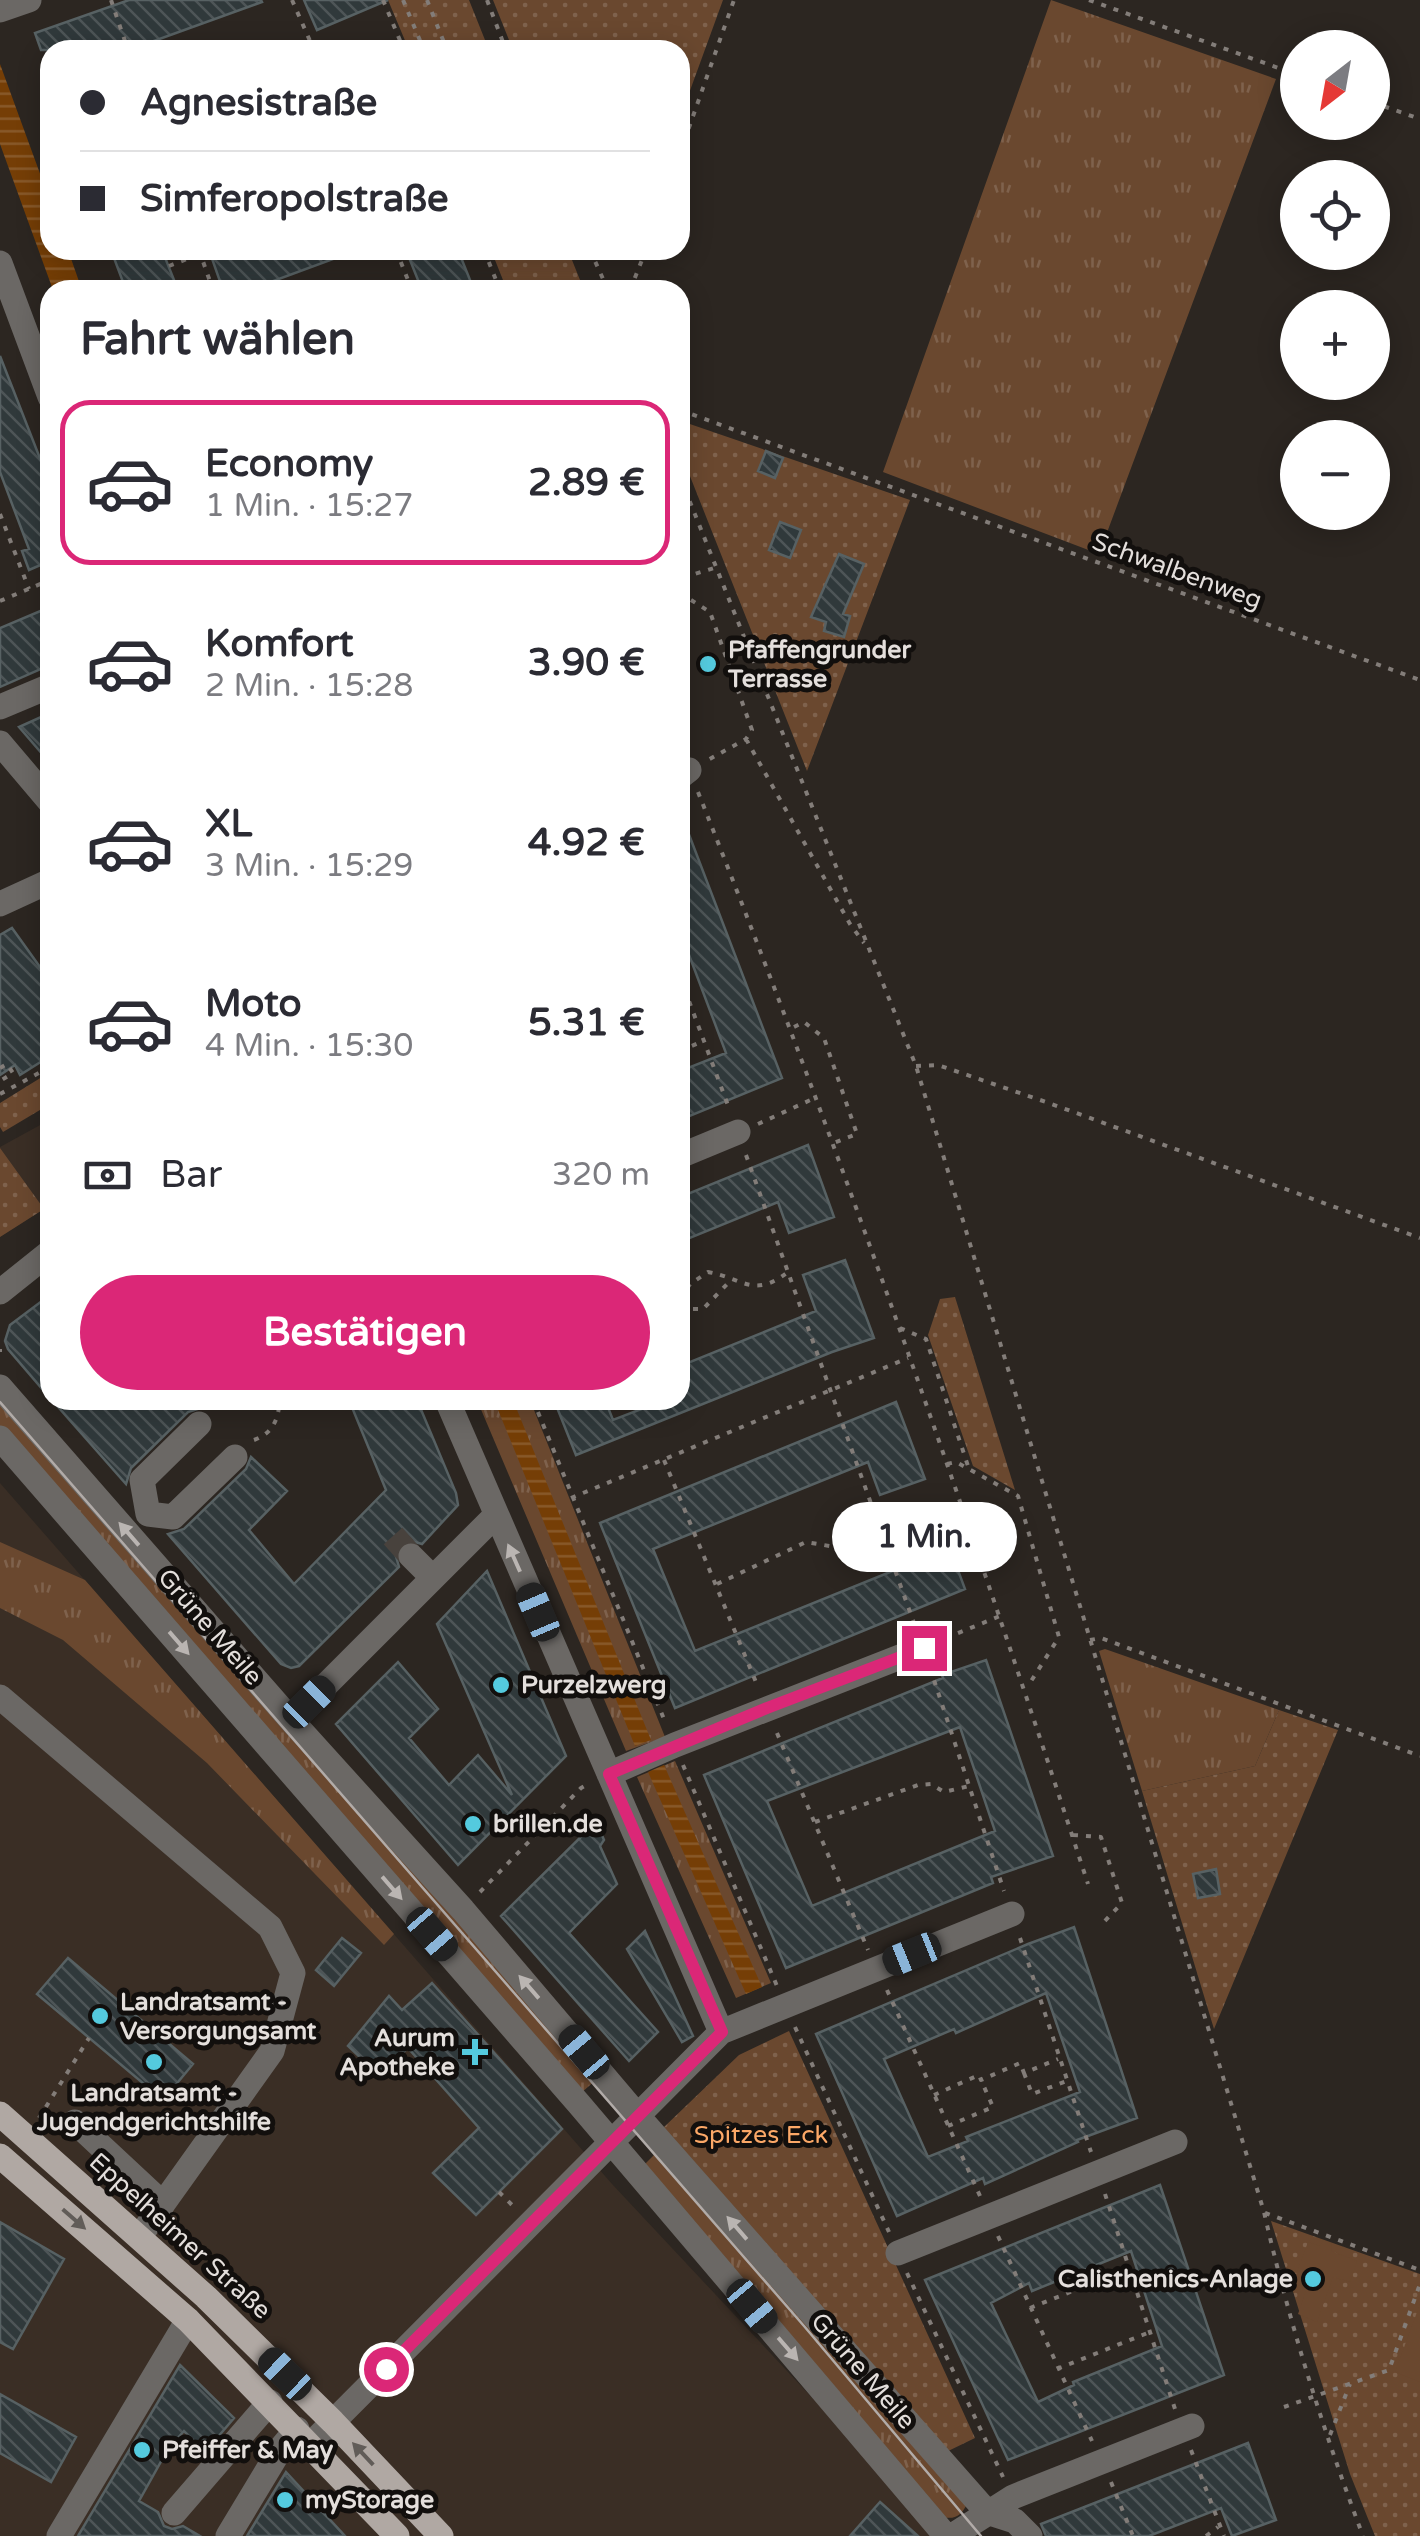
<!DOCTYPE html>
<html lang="de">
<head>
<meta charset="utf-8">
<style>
	:root { --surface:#fff; --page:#f7f7f7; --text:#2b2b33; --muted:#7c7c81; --line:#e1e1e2; --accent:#db2777 }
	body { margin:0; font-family:"Varela Round",sans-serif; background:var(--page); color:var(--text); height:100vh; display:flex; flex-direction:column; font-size:38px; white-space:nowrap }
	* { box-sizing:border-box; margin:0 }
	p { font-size:32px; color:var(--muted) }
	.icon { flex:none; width:55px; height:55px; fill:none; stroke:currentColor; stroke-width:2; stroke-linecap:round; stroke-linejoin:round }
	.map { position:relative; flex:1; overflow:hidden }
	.panel { position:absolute; left:40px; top:280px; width:650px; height:1130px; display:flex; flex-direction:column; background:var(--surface); border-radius:30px; box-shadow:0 5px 25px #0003 }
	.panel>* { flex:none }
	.guide { position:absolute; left:40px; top:40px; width:650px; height:220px; border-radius:30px; box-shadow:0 5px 25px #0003; display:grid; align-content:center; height:220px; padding:0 40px; background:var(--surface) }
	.needle { width:65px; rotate:211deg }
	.tools { position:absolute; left:1280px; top:30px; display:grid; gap:20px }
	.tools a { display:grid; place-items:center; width:110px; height:110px; border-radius:50%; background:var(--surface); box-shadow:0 5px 25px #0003; font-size:50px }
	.end { position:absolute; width:45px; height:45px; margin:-22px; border:12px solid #db2777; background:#fff; box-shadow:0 0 0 5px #fff }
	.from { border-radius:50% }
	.bubble { position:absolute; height:70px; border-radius:35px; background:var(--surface); box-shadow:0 5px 25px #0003; font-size:32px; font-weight:800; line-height:70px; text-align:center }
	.car { position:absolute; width:30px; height:60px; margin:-30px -15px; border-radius:12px; box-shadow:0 0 8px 2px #0007; background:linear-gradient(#222 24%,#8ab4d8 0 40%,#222 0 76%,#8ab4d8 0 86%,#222 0) }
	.guide b { display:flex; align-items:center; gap:35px; height:95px; font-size:38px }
	.guide b+b { border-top:2px solid var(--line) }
	.guide i { width:25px; height:25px; background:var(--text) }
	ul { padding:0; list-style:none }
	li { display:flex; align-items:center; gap:30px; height:165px; margin:0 20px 15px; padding:0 20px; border:5px solid transparent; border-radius:30px }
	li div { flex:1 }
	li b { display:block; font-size:38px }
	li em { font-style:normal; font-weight:800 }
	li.current { border-color:var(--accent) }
	li>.icon { width:90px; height:90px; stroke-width:1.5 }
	h2 { padding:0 40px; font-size:45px; line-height:120px }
	.pay { display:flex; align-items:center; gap:25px; height:110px; padding:0 40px; font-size:38px }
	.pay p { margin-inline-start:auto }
	.cta { display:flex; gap:20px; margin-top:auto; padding:20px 40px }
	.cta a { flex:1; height:115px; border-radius:60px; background:var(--accent); color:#fff; font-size:40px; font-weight:800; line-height:115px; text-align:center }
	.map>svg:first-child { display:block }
	.built { fill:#3a2e25 }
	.grass { fill:url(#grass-tufts) }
	.park { fill:url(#park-dots) }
	.pitch { fill:#6a482f }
	.water { fill:url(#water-rules) }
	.building { fill:url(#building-back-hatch); stroke:#576163; stroke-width:2.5; fill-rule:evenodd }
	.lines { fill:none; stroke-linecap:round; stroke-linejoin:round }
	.minor-tunnel { stroke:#48423d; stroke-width:25; stroke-dasharray:25 12; stroke-linecap:butt }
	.path { stroke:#837d79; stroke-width:4; stroke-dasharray:5 8; stroke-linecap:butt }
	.minor { stroke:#6b6865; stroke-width:25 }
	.major { stroke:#b0a8a3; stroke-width:25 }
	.tram { stroke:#b1aba8; stroke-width:2.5 }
	.oneway { fill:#bab5b2 }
	.oneway2 { fill:#615c58 }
	.route { stroke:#db2777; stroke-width:12 }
	.poi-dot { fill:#54cade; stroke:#120f0d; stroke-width:4 }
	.labels { text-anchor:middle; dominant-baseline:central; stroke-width:10; stroke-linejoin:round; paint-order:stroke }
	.street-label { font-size:25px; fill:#e4dfdc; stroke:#120f0d }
	.poi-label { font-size:25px; font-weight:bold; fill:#e4dfdc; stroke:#120f0d; text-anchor:start }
	.park-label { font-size:25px; fill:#fca867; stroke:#120f0d }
</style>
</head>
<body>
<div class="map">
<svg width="1420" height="2536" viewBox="0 0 1420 2536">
	<defs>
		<pattern id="grass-tufts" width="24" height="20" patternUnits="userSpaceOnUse" patternTransform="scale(2.5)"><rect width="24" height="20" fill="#6a482f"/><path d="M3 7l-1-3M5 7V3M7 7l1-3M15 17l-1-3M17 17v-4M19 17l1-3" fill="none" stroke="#7f624d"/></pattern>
		<pattern id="park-dots" width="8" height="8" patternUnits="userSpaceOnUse" patternTransform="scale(2.5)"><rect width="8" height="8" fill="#6a482f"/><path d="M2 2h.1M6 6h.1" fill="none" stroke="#7f624d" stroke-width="1.8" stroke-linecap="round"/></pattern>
		<pattern id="water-rules" width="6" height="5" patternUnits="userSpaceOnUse" patternTransform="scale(2.5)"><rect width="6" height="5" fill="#753e06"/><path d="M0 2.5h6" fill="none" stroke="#88592a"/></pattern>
		<pattern id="building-back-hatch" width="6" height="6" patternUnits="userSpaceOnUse" patternTransform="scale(2.5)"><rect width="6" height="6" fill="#30393b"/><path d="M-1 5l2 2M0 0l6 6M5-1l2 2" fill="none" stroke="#4e5557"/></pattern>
	</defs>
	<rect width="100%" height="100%" fill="#2c2621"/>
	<path class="built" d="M42,1124l8,13v68l-50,32v-90z
		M0,1483l612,701 309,330 14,22h-935z"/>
	<path class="grass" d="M1051,0l225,79 -177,475 -216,-82z
		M0,1392l597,687 -16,14 -581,-667z
		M477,1400h53l135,337 -39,14z
		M0,1542l85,38 309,354 -10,11 -177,-182 -144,-123 -63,-32z
		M1105,1649l174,61 -24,56 -113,25 -43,-140z
		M675,1761l96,222 -35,15 -99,-221z
		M662,2147l304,359c-5,9 -11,14 -23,11l-301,-350z"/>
	<path class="park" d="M388,0h81l20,50h-80z
		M493,0h230l-43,118v-68h-167z
		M491,250h77l16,40h-77z
		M684,422l226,78 -103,271 -127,-320v-24z
		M50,1072v32l-47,28 -3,-5v-24z
		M0,1148l44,61 -44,28z
		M955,1297l60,193 -42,-24 -45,-131 12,-36z
		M1279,1710l59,20 -124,299 -72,-238 113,-25z
		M789,2031l186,407 -33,16 -280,-325 77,-74z
		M1271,2221l149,53v262h-45l-25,-62z"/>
	<path class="pitch" d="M1323,2240l9,4 -1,7 26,10 -7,21 -17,-5 -16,45 -19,-8 9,-26 -14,-5 15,-41 12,4z
		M1420,2304v78l-25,-10z"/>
	<path class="water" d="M0,64l50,137v49h18l14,40h-29l-53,-146z
		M494,1400h19l138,340 -16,6z
		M664,1765l98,222 -16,7 -98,-222z"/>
	<path class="building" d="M129,0h132l1,2 -133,48h-88l-6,-17z
		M304,0h84l-71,30z
		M111,250h51l16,40h-52z
		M209,250h143v2l-103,38h-26z
		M406,250h52l16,40h-52z
		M0,356l50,128v77l-21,9 -7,-19 7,-2 -29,-77z
		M766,451l17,7 -8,20 -17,-7z
		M780,522l21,8 -11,28 -21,-8z
		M839,554l25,10 -21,50 7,2 -6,21 -20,-6 2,-9 -15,-5z
		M50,607v58l-50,22v-59z
		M50,713v50l-31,-36z
		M680,811l102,267 -102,42v-49l46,-18 -46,-122z
		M12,928l38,53v75l-30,19 -5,-10 -15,10v-140z
		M808,1145l26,72 -45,16 -11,-31 -98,40v-45z
		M845,1260l29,78 -42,14 -256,103 -22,-55h51l8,20 39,-15 -2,-5h30v-34l136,-55 -13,-36z
		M50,1295v103l-42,-49 -3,-8 5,-16z
		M52,1400h141l8,8 -13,4 -57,56 -5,16z
		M349,1400h68l39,93 2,12 -36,39 -14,-4 -8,4 -5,9 4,14 -100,99 -8,2 -10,-4 -113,-130 16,-5 62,-60 5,-12 36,34 -38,39 45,54 92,-94z
		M896,1402l29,77 -45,16 -12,-33 -215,87 42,102 210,-85 -15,-38 46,-17 29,78 -290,119 -75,-185z
		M487,1571l79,185 -108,109 -122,-141 62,-62 40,47 -29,29 40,47 29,-30 34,40 -75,-171z
		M986,1660l67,196 -62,21 2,6 -207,85 -82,-193 239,-97 -1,-3zM960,1727l35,104 -183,75 -45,-105z
		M596,1822l8,18 -4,6 17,38 -48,49 89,99 -29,29 -128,-145z
		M1216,1869l4,25 -22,4 -5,-24z
		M1074,1927l63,191 -60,22 1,2 -93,42 -2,-6 -86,38 -81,-182 212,-90zM1046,1993l34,99 -114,45 2,4 -40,16 -44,-98 70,-30 2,4z
		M645,1931l48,105 -11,6 -55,-93z
		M342,1938l19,15 -27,33 -18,-16z
		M68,1958l125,106 -30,36 -126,-106z
		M432,1983l130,146 -86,86 -43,-42 46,-45 -71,-80 -30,26 -30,-28 41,-50 13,14z
		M1160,2185l64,190 -216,85 -83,-180zM1131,2251l31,95 -89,36 1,3 -36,17 -47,-99 38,-20 3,8z
		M0,2222l64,37 -51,90 -13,-7z
		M180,2365l54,53 -29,34 -21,-21 -16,18 -29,52 19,11 6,14 8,3 11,-3 17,10h-122z
		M0,2394l76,43 -25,45 -51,-29z
		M1248,2443l28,77 -44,16 -11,-28 -72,28h-103l-5,-12z
		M286,2472l59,64h-98z
		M880,2502l38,34h-68z"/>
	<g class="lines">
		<path class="minor-tunnel" d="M393,1536l18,20"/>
		<path class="path" d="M111,0l17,50
			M292,0l22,50
			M383,0l21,50
			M403,0l21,50
			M427,0l20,50
			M487,0l19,50
			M1089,0l209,75
			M1372,102l48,17
			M680,153l54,-153
			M199,250l14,40
			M396,250l16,40
			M484,250l16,40
			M590,250l18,40
			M169,266l31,-12
			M390,290l19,-6
			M630,290l16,-40
			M680,410l740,270
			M680,477l236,589 348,1146c25,110 59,218 99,324
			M0,514l29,75
			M680,592l8,-16 26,-8
			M680,593l30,19 42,118 -6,9 -38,21
			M0,601l50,-21
			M746,739l104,185 14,19
			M698,792c143,359 270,724 390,1092
			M680,977l49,131
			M794,1027l10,-5 20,16 33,96 -26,10
			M680,1051l23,-10
			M916,1066l22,-1 108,37 374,136
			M0,1068l7,-4 6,9 -13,8
			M0,1094l50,-27
			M758,1124l59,-27
			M746,1155l169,471
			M680,1299l10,-15 18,-12c35,6 45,27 80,0
			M680,1309h23l28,-29
			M900,1328l26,11 43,130
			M0,1349v3
			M533,1400l133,324
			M254,1440c19,-7 24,-20 26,-40
			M664,1460l94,227
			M947,1464l9,-2 62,34 41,141 -31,49
			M571,1498l337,-140
			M717,1584l89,-42 35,6 42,-11
			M946,1638l54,-22
			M1090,1640l11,-2 319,118
			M930,1668l74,223
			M777,1733l91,217
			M683,1765l94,221
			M815,1822l103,-37 13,-1 13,8 25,-6
			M1073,1835l28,2 21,66 -20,21
			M480,1892l101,-104 9,-5
			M1020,1938l71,214
			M887,1990l93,206
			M795,2027l94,205
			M1024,2073l8,21 35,-13
			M934,2095l45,-20 2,5 39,-17 4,10 34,-14
			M39,2118l50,-80
			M948,2126l45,-19 -12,-27
			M499,2192l14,14
			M1105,2194l70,215
			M1265,2213l155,57
			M998,2236l94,205
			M907,2273l96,204
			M1030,2308l98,-39
			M1057,2369l93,-37
			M1284,2407l105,-37 31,-86
			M1330,2435l20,-51
			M1191,2450l33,86
			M1111,2482l22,54
			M1206,2536l12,-9"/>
		<path class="minor" d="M0,10l29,-10
			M0,263l50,134
			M0,707l50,-21
			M0,743l50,59
			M680,777l9,-7
			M0,904l50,-23
			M680,1156l58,-24
			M0,1292l50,-40
			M0,1387l291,333 172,190 174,205 350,397 28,9 15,15
			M447,1400l274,632
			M199,1424l-57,56 6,34 25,3 62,-60
			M0,1438l579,666 367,432
			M411,1556l22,22
			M0,1697l270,230 23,46 -21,78 -132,185
			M291,1720l205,-205
			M609,1774l66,-29 248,-97
			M75,2122l88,82
			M898,2253l277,-111
			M311,2444l410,-412 291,-118
			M174,2513l96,-111
			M59,2536l129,-216
			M228,2536l53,-88 16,-19
			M952,2536l61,-39 179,-71"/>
		<path class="major" d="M0,2114l206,183 127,125 108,114
			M0,2156l188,164 209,216"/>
		<path class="tram" d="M0,1402l804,924 177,210"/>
	</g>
	<defs><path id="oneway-solid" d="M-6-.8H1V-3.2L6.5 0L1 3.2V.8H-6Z" transform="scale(2.5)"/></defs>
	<g class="oneway">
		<use href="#oneway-solid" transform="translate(129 1534) rotate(-131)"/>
		<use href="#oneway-solid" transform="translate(514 1558) rotate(-114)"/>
		<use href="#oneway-solid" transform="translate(179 1643) rotate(49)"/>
		<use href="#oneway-solid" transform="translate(392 1888) rotate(49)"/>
		<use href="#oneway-solid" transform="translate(529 1987) rotate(-131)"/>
		<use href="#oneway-solid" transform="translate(737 2228) rotate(-131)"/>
		<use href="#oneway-solid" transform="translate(788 2349) rotate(49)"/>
	</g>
	<g class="oneway2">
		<use href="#oneway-solid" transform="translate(74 2219) rotate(41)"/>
		<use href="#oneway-solid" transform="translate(363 2454) rotate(-133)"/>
	</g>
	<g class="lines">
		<path class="route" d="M386,2369l336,-337 -113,-258 158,-66 157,-60"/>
	</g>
	<g class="poi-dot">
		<circle cx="708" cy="664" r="10"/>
		<circle cx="501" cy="1685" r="10"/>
		<circle cx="473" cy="1824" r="10"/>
		<circle cx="100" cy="2016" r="10"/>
		<path d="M470 2037h10v10h10v10h-10v10h-10v-10h-10v-10h10z"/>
		<circle cx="154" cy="2062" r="10"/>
		<circle cx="1313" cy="2279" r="10"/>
		<circle cx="142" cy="2450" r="10"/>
		<circle cx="285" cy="2500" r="10"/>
	</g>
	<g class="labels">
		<g class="street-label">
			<text transform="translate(1177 571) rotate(20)">Schwalbenweg</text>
			<text transform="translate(210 1627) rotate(49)">Grüne Meile</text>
			<text transform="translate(180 2236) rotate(42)">Eppelheimer Straße</text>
			<text transform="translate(863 2371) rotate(49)">Grüne Meile</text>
		</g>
		<g class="poi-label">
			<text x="728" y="650">Pfaffengrunder<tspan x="728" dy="29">Terrasse</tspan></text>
			<text x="521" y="1685">Purzelzwerg</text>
			<text x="493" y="1824">brillen.de</text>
			<text x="120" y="2002">Landratsamt -<tspan x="120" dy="29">Versorgungsamt</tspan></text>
			<text x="455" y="2038" text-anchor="end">Aurum<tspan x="455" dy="29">Apotheke</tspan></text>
			<text x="154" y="2093" text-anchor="middle">Landratsamt -<tspan x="154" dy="29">Jugendgerichtshilfe</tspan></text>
			<text x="1293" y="2279" text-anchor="end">Calisthenics-Anlage</text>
			<text x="162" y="2450">Pfeiffer &amp; May</text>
			<text x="305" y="2500">myStorage</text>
		</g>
		<g class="park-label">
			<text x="761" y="2135">Spitzes Eck</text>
		</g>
	</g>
</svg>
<div class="tools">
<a><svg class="needle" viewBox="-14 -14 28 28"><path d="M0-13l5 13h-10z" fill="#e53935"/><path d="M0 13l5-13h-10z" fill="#7c7c81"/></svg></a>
<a><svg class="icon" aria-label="locate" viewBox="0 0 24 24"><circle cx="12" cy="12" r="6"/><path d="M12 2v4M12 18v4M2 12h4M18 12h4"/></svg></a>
<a>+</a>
<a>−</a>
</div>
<i class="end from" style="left:386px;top:2369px"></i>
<i class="end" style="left:924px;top:1648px"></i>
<div class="bubble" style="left:832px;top:1502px;width:185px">1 Min.</div>
<i class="car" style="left:538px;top:1612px;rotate:337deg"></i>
<i class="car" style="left:309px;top:1702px;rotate:45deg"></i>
<i class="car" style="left:432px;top:1934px;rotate:139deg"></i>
<i class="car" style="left:912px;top:1954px;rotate:248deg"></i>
<i class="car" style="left:584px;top:2052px;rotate:320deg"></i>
<i class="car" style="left:752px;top:2306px;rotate:140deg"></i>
<i class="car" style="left:285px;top:2374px;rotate:314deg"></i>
<div class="guide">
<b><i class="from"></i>Agnesistraße</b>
<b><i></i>Simferopolstraße</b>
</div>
<section class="panel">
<h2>Fahrt wählen</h2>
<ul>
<li class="current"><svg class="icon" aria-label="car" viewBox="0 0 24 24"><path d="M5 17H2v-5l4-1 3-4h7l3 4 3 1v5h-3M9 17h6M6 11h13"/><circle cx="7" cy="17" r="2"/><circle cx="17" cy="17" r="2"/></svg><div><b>Economy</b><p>1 Min. · 15:27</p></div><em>2.89 €</em></li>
<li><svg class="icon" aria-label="car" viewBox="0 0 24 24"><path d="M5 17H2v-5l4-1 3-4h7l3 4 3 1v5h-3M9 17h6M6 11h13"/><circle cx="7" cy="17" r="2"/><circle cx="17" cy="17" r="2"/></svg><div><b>Komfort</b><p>2 Min. · 15:28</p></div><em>3.90 €</em></li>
<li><svg class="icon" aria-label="car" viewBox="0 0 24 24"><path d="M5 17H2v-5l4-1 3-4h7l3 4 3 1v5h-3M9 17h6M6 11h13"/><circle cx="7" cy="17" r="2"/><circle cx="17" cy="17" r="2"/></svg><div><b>XL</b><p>3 Min. · 15:29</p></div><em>4.92 €</em></li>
<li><svg class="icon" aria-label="car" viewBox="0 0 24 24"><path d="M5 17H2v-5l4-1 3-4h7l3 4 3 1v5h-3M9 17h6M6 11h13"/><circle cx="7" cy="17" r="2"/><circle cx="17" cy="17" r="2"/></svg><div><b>Moto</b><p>4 Min. · 15:30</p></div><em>5.31 €</em></li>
</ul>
<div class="pay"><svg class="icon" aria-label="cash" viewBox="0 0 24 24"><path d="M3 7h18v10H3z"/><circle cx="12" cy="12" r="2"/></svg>Bar<p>320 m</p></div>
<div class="cta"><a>Bestätigen</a></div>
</section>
</div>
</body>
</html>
